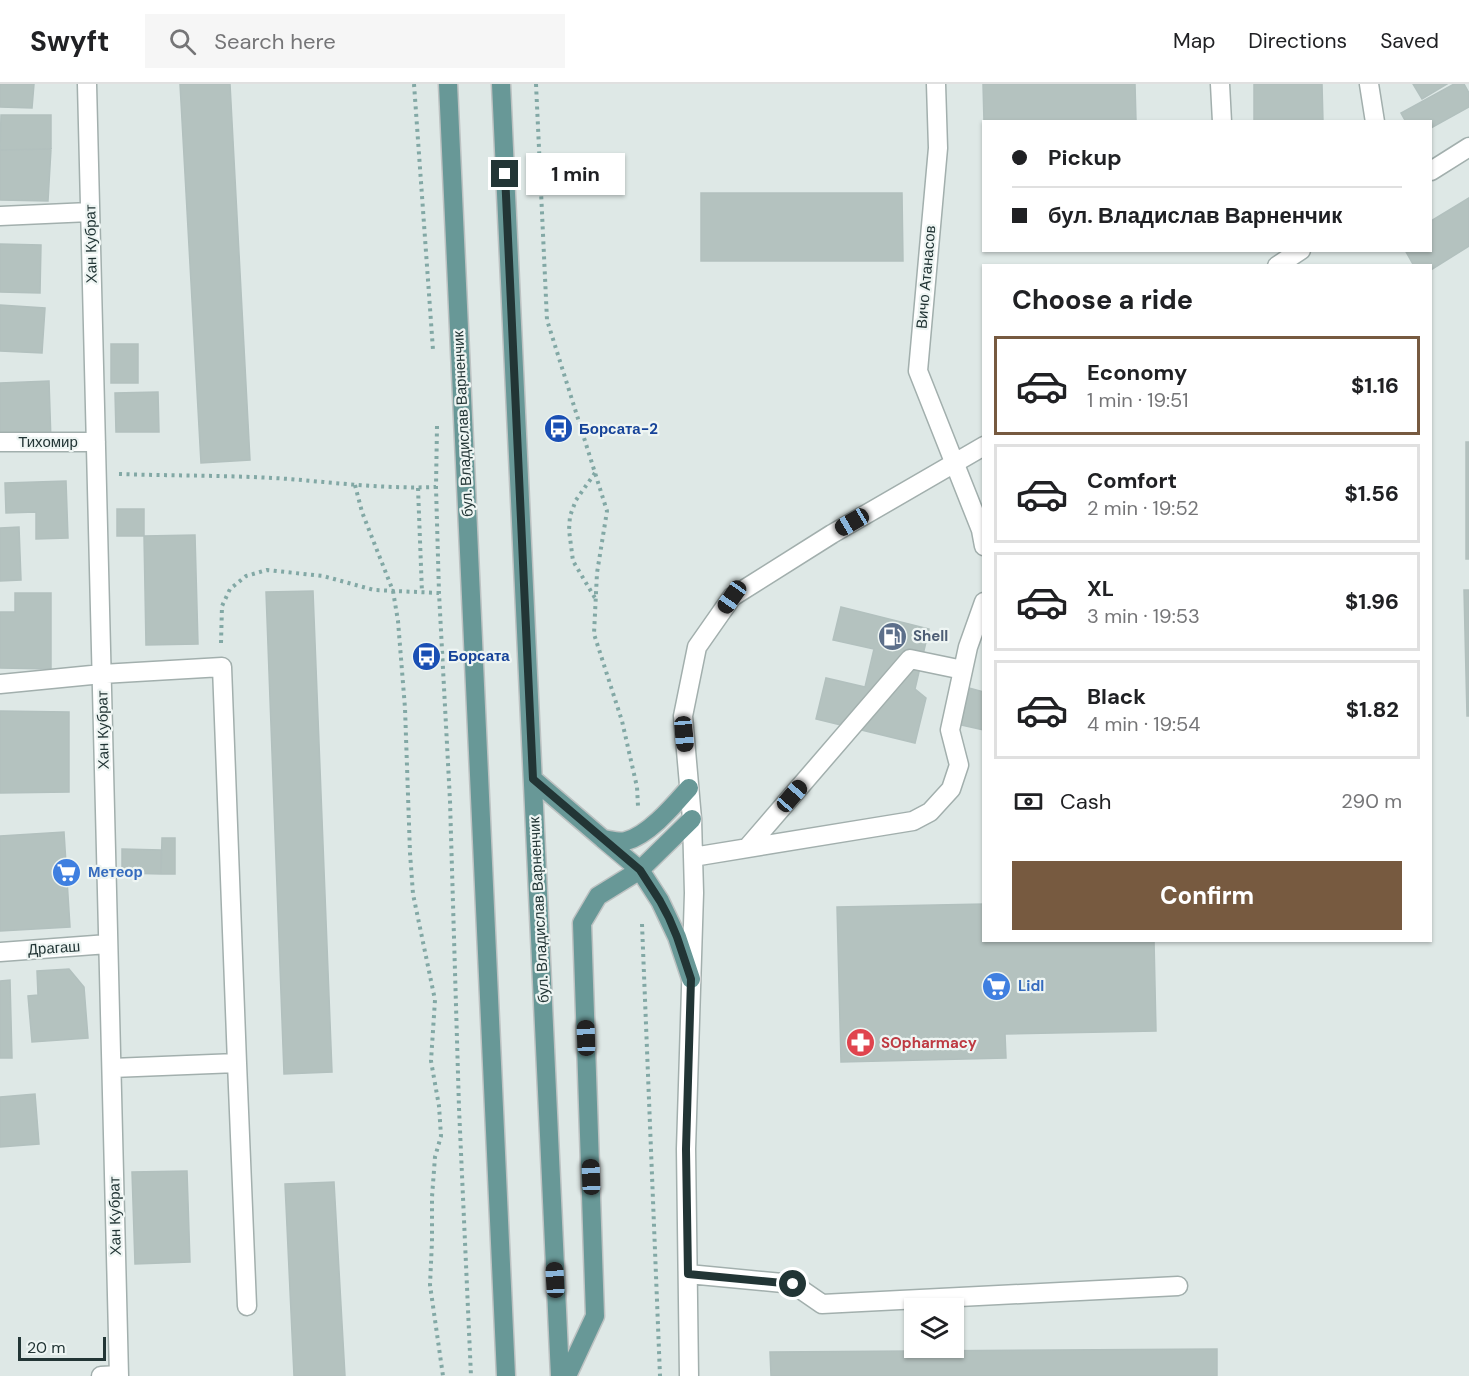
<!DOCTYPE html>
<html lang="en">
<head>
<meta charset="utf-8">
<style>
	:root { --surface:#fff; --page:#f6f6f6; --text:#202124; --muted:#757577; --line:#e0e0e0; --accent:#775a40 }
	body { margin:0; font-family:"DM Sans",sans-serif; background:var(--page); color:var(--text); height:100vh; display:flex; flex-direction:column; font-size:22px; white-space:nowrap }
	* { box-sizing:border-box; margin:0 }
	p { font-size:20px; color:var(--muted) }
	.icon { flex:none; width:33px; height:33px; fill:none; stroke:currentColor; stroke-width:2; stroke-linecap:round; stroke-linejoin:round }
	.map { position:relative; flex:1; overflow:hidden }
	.panel { position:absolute; left:982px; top:180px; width:450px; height:678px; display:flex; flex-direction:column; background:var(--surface); border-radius:0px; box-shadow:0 2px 4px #0004 }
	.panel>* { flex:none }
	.banner { position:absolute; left:982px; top:36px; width:450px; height:132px; border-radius:0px; box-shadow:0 2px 4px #0004; display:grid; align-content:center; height:132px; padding:0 30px; background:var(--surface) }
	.controls { position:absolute; left:904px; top:1214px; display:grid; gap:12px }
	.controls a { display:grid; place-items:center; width:60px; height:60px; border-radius:0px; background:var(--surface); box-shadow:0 2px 4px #0004; font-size:30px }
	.scale { position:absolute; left:18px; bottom:15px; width:88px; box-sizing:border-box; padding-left:6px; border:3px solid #223535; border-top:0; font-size:16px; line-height:21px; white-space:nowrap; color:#223535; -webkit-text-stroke:4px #eef5f3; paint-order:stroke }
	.end { position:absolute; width:27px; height:27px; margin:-14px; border:8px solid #223535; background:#fff; box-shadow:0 0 0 3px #fff }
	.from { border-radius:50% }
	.bubble { position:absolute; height:42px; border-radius:0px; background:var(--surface); box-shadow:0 2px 4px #0004; font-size:20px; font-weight:700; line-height:42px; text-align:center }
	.car { position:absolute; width:18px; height:36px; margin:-18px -9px; border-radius:8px; box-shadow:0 0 4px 2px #0007; background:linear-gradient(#222 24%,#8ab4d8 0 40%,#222 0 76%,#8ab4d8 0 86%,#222 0) }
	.banner b { display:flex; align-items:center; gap:21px; height:57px; font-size:22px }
	.banner b+b { border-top:2px solid var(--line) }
	.banner i { width:15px; height:15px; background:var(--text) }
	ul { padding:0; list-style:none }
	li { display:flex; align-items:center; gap:18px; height:99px; margin:0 12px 9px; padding:0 18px; border:3px solid var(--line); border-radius:0px }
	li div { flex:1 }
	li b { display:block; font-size:22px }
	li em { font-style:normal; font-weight:700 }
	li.on { border-color:var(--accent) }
	li>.icon { width:54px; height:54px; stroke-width:1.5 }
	h2 { padding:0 30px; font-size:27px; line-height:72px }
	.pay { display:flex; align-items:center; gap:15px; height:66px; padding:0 30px; font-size:22px }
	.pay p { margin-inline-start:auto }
	.action { display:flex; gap:12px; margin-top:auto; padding:12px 30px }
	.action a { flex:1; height:69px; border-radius:0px; background:var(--accent); color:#fff; font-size:24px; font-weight:700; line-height:69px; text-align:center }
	header { display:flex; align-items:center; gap:36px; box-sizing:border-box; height:84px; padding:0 30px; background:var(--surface); border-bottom:2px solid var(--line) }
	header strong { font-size:28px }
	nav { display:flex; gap:33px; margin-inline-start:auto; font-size:21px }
	.search { width:420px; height:54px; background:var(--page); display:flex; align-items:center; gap:15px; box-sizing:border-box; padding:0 21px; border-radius:0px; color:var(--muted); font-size:22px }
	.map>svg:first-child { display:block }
	.building { fill:#b4c2bf; stroke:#b2c0be; stroke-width:1.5 }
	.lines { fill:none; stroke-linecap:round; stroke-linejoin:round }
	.minor-casing { stroke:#a2afad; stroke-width:21 }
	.major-casing { stroke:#bdc2c2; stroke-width:21 }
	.path { stroke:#82a8a5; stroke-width:4; stroke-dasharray:3 4.5; stroke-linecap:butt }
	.minor { stroke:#fff; stroke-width:18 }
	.major { stroke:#689897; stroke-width:18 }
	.route { stroke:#223535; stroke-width:8 }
	.labels { text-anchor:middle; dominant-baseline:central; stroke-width:4.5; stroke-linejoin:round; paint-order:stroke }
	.street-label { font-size:15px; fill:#223535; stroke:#eef5f3 }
	.transit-label { font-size:15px; font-weight:bold; fill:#164399; stroke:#eef5f3; text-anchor:start }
	.service-label { font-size:15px; font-weight:bold; fill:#4e5e75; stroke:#eef5f3; text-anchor:start }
	.shop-label { font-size:15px; font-weight:bold; fill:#366cbe; stroke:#eef5f3; text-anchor:start }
	.health-label { font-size:15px; font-weight:bold; fill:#be3a42; stroke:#eef5f3; text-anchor:start }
</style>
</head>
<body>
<header>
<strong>Swyft</strong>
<div class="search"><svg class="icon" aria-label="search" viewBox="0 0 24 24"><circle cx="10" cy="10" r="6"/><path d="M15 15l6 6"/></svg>Search here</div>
<nav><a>Map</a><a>Directions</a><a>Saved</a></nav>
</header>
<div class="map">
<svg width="1469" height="1292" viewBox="0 0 1469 1292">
	<rect width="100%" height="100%" fill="#dee8e6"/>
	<path class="building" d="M0,0h34l-2,24 -32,-1z
		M180,0h50l20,376 -49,3z
		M983,0h152l1,37 -152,1z
		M1254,0h68l1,38h-69z
		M1413,0h34l-25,15z
		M1454,0h10l5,9v14l-38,21v-6h-25l-5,-9z
		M1,31h50v34l-51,1z
		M51,65l-3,52 -48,-1v-50z
		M701,109h201l1,68h-202z
		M1469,114v48l-38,24v-4h-17l-9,-16h26v-29z
		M0,160l41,1 -1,48 -40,-1z
		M0,221l45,3 -3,45 -42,-2z
		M111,260h27v39h-27z
		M49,297l2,60 -51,1v-59z
		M158,308l1,40h-43l-1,-39z
		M1466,358h3v117h-3z
		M66,397l2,57 -32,1v-27l-30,1 -1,-30z
		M117,425h27v27h-27z
		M19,443l2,53 -21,1v-53z
		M195,451l3,109 -52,1 -2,-109z
		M1464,506h5v126h-2z
		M313,507l19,481 -48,2 -18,-482z
		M15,509h36v76l-51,-1v-56h15z
		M841,523l88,22 -14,60 11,9 -11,45 -99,-24 10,-41 39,9 9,-38 -41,-9z
		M969,604l15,4v38l-23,-5z
		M0,627l69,1v80l-69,1z
		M64,748l6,95 -70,4v-95z
		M162,754h13v36h-14z
		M122,765l39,1v24l-39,-1z
		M984,820v36h170l2,91 -151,3 1,24 -165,4 -4,-155z
		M69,885l15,18 4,51 -56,4 -4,-46 10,-1 -1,-24z
		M10,896l2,78h-12v-77z
		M35,1010l4,50 -39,3v-50z
		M187,1087l3,91 -55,2 -3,-92z
		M334,1098l11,194h-51l-9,-192z
		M1217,1265v27h-446l-1,-24z"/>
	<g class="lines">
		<defs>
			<path id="minor" d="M87,0l32,1292
				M936,0l2,64 -20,223 63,159 3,16
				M1220,0l2,38
				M1369,0l6,38
				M1431,87l38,-24
				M0,132l90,-4
				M1277,182l24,-16
				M0,358h96
				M0,600l102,-10 120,-7 15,396 -125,5
				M747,764l163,-189 53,11
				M693,773l220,-36 17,-9 21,-23 8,-24 -9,-35 18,-83 16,-45
				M0,868l108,-8
				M237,979l10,243
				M688,1190l105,10 29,20 356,-18
				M101,1292l18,-1
				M689,1292l-3,-227 8,-256 -2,-74 -9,-103 14,-69 35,-50 100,-63 152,-88"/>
			<path id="major" d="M448,0l58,1292
				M501,0l59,1292
				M533,695l70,60c7,1 16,4 23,2 23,-6 48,-36 63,-53
				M603,755l37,31 20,31 17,36 14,42
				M567,1292l28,-60 -13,-393 16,-27 42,-26 52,-51"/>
		</defs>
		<use href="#minor" class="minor-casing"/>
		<use href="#major" class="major-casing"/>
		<path class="path" d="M414,0l19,266
			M536,0l11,236 60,191 -10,62 -3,61 28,87 15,66 1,19
			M437,342l-1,61 3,106 11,208 9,307 12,268
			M595,389l-19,27 -6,16 -1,14 4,31 22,37
			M119,390c57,2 114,1 170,5 49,4 98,10 147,8
			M355,401l7,27 31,79 5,30 7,87 5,145 3,41 22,106 -4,61 8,45 2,30 -6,21 -3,40v44l-2,44 13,91
			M418,404l4,105
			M221,559l1,-37 8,-17 16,-13 21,-6 56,6 51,14 65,3
			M642,840l18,452"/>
		<use href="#minor" class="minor"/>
		<use href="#major" class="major"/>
	</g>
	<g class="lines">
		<path class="route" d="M505,90l28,605 107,91 20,31 9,17 8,19 14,42 -5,170 2,125 105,10"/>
	</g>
	<defs>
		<symbol id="bus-disc" viewBox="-11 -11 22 22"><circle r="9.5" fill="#1a4fb4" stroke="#eef5f3"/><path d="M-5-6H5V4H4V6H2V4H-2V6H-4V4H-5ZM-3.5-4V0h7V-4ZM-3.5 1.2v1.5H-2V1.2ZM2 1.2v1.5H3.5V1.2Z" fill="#fff"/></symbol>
		<symbol id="fuel-disc" viewBox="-11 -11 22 22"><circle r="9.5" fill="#5c6f8a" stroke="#eef5f3"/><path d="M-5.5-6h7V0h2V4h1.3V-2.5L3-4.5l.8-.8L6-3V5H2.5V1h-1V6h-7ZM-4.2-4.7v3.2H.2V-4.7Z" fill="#fff"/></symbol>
		<symbol id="supermarket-disc" viewBox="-11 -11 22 22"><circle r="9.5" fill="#3f7fe0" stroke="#eef5f3"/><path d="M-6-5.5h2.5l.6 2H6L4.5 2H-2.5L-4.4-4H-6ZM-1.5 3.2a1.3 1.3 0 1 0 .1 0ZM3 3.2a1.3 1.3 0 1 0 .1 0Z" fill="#fff"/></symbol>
		<symbol id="pharmacy-disc" viewBox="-11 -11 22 22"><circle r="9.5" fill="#e0444e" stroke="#eef5f3"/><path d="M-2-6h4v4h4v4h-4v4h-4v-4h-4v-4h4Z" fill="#fff"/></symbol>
	</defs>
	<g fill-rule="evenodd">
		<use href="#bus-disc" x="542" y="328" width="33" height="33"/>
		<use href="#fuel-disc" x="876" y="536" width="33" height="33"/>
		<use href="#bus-disc" x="410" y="556" width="33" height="33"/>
		<use href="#supermarket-disc" x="50" y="772" width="33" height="33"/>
		<use href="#supermarket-disc" x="980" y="886" width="33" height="33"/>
		<use href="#pharmacy-disc" x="844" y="942" width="33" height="33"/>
	</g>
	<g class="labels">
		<g class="street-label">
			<text transform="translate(91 160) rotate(-91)">Хан Кубрат</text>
			<text transform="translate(926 193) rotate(-85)">Вичо Атанасов</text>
			<text transform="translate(463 340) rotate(-93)">бул. Владислав Варненчик</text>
			<text x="48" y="358">Тихомир</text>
			<text transform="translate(103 646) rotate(-91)">Хан Кубрат</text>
			<text transform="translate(539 826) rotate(-93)">бул. Владислав Варненчик</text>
			<text transform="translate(54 864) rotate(-4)">Драгаш</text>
			<text transform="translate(115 1132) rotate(-91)">Хан Кубрат</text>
		</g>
		<g class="transit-label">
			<text x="579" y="345">Борсата-2</text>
			<text x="448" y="572">Борсата</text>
		</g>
		<g class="service-label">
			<text x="913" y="552">Shell</text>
		</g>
		<g class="shop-label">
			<text x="88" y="788">Метеор</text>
			<text x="1018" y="902">Lidl</text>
		</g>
		<g class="health-label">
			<text x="881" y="959">SOpharmacy</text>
		</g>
	</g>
</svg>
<div class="controls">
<a><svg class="icon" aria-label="layers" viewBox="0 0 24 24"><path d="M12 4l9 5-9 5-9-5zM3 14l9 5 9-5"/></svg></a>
</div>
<div class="scale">20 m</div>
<i class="end from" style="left:793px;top:1200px"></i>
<i class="end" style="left:505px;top:90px"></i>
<div class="bubble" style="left:526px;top:69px;width:99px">1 min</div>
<i class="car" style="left:852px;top:438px;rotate:240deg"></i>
<i class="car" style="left:732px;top:513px;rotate:215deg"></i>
<i class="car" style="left:684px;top:650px;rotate:175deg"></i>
<i class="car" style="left:792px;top:712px;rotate:41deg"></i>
<i class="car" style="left:586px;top:954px;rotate:358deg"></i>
<i class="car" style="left:591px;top:1093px;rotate:358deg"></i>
<i class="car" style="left:555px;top:1196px;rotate:357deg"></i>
<div class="banner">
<b><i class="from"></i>Pickup</b>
<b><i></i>бул. Владислав Варненчик</b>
</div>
<section class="panel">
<h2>Choose a ride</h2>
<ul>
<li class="on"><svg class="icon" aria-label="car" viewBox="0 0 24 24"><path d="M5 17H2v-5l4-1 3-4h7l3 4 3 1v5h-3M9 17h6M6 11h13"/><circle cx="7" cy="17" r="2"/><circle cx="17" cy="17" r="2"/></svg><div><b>Economy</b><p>1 min · 19:51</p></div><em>$1.16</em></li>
<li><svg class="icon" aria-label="car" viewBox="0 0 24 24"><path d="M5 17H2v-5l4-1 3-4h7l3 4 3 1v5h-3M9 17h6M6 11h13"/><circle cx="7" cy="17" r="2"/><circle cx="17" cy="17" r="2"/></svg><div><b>Comfort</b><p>2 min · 19:52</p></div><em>$1.56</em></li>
<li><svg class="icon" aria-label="car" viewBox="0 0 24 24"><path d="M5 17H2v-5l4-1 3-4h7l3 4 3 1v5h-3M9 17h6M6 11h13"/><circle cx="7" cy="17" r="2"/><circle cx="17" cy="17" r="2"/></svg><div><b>XL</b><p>3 min · 19:53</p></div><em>$1.96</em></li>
<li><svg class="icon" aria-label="car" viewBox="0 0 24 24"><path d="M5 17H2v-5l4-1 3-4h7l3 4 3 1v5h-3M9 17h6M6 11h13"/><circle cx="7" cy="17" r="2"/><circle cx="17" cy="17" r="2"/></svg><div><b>Black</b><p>4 min · 19:54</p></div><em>$1.82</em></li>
</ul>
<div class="pay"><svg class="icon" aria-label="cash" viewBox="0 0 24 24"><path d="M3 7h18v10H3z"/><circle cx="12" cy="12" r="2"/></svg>Cash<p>290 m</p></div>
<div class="action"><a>Confirm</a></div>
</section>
</div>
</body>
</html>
